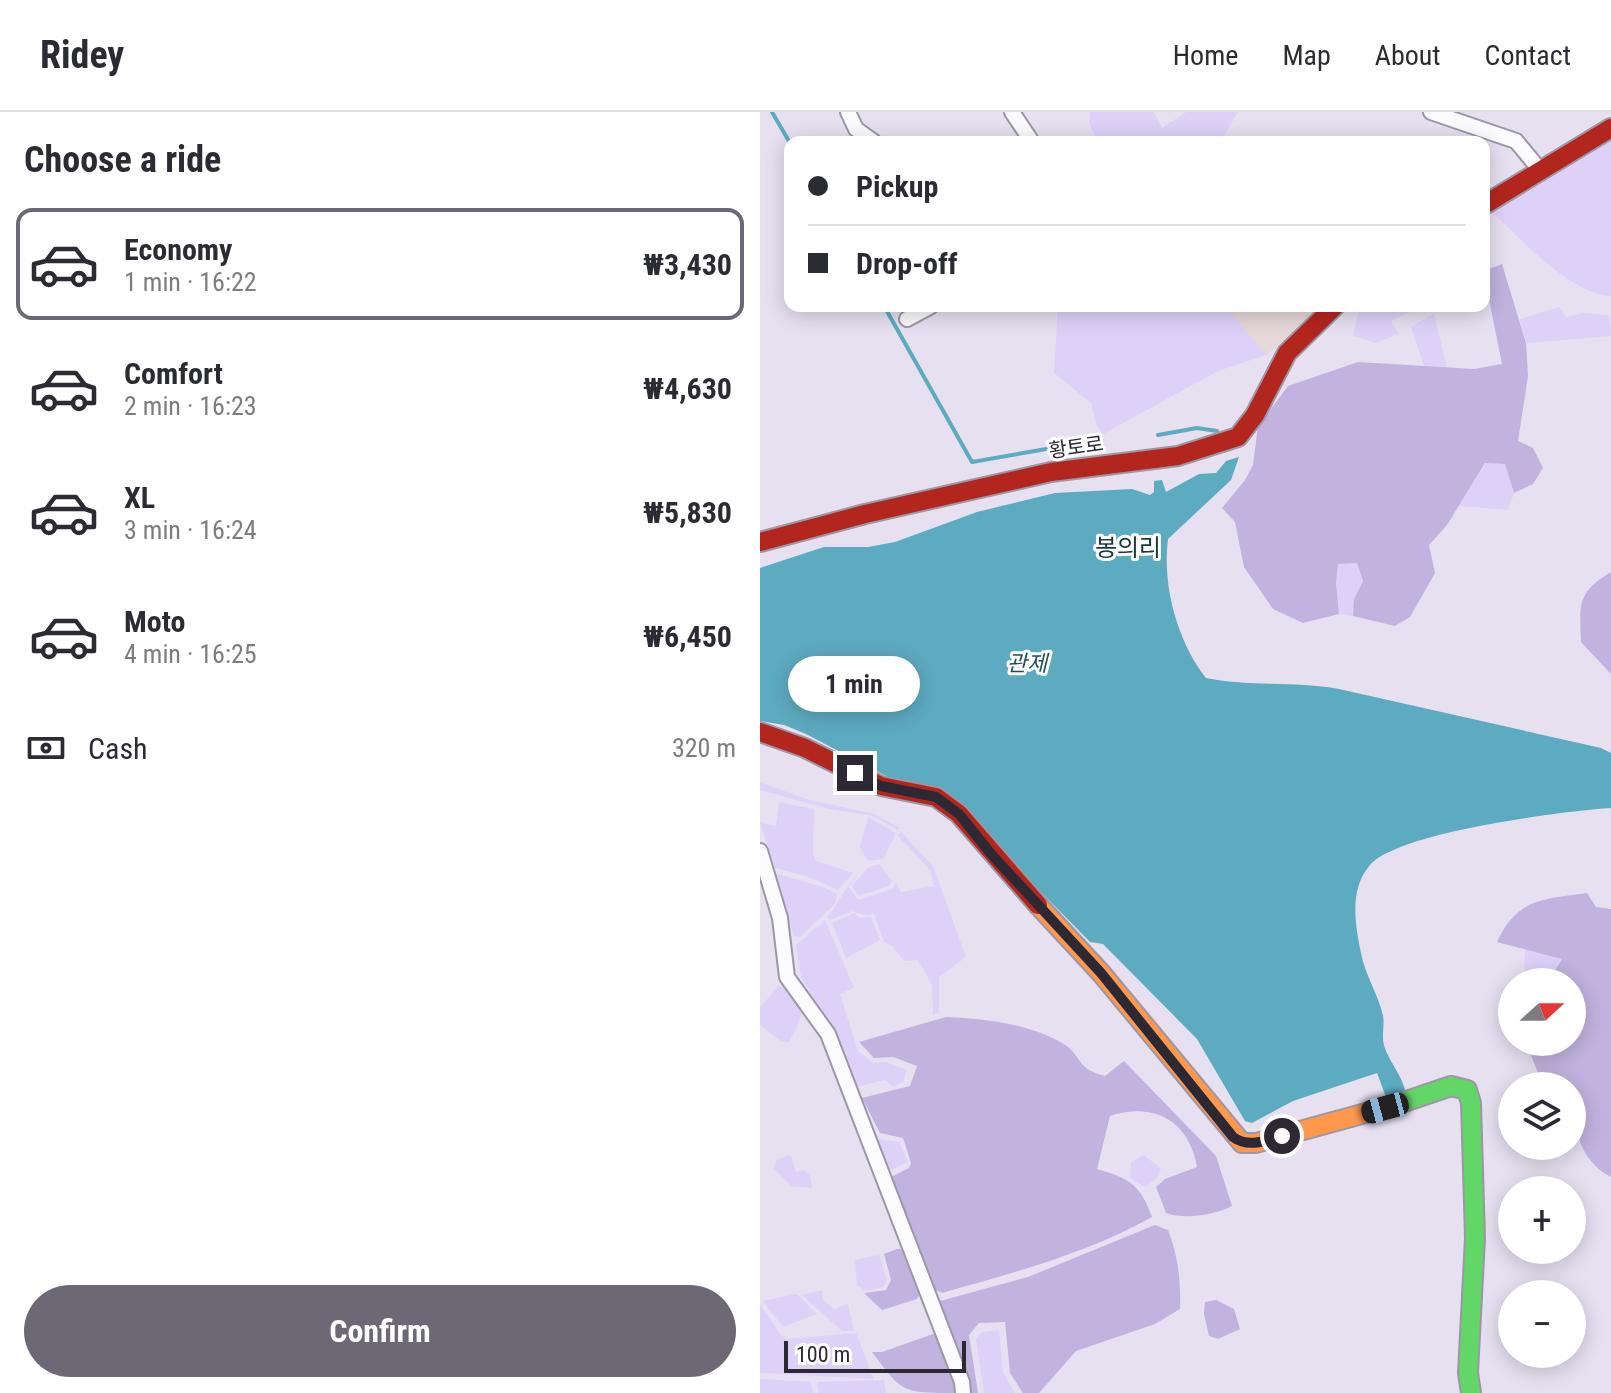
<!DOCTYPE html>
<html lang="en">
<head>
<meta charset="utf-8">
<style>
	:root { --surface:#fff; --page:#f7f7f7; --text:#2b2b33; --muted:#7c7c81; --line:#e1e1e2; --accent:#6d6876 }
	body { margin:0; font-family:"Roboto Condensed","Noto Sans KR",sans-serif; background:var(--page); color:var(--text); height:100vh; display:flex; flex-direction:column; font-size:30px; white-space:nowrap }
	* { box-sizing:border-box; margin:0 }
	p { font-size:26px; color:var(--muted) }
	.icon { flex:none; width:44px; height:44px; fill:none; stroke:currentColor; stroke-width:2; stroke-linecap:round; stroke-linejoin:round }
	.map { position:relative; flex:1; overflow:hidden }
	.panel { display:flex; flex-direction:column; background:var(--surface); width:760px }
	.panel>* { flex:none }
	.top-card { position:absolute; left:24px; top:24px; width:706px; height:176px; border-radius:16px; box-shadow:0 4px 20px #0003; display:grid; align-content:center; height:176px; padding:0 24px; background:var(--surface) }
	.needle { width:52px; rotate:69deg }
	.buttons { position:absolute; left:738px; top:856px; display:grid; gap:16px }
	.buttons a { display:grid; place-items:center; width:88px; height:88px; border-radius:50%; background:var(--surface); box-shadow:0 4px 20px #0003; font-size:40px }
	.scale { position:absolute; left:24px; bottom:20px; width:182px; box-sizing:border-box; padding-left:8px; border:4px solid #2c2834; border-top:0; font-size:22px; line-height:28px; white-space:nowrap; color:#2c2834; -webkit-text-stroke:6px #fff; paint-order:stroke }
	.end { position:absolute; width:36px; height:36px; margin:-18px; border:10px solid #2c2834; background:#fff; box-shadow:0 0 0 4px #fff }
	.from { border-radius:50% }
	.bubble { position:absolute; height:56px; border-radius:28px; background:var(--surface); box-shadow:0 4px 20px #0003; font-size:26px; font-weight:700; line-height:56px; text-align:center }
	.car { position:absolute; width:24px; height:48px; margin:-24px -12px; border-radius:10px; box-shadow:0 0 6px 2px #0007; background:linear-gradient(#222 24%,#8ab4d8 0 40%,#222 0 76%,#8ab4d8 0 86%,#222 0) }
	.top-card b { display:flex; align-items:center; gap:28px; height:76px; font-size:30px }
	.top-card b+b { border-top:2px solid var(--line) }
	.top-card i { width:20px; height:20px; background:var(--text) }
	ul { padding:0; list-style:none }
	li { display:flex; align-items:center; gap:24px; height:112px; margin:0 16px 12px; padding:0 8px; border:4px solid transparent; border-radius:16px }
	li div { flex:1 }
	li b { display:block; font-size:30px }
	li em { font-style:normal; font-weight:700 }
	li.current { border-color:var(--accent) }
	li>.icon { width:72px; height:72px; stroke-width:1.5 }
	h2 { padding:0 24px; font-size:36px; line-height:96px }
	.pay { display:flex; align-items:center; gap:20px; height:88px; padding:0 24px; font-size:30px }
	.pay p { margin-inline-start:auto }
	.primary-button { display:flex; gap:16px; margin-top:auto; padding:16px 24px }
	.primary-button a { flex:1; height:92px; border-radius:48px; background:var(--accent); color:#fff; font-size:32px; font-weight:700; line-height:92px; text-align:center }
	header { display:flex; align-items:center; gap:48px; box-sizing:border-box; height:112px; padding:0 40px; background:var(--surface); border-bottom:2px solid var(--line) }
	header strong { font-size:38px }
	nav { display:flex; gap:44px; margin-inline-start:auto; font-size:28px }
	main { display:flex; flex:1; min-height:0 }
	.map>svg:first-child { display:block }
	.commercial { fill:#e6d7d8 }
	.green { fill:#ded1f8 }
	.forest { fill:#c2b2df }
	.water { fill:#5dabc1 }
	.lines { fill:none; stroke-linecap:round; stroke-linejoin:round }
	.stream { stroke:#5dabc1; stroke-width:4 }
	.street-casing { stroke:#9c97a4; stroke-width:18 }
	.fast-casing { stroke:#9c97a4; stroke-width:22 }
	.slow-casing { stroke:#9c97a4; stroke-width:22 }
	.jam-casing { stroke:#9c97a4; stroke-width:22 }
	.street { stroke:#fbfafd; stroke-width:14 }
	.fast { stroke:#63d668; stroke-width:18 }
	.slow { stroke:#ff974d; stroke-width:18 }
	.jam { stroke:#b3261e; stroke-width:18 }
	.route { stroke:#2c2834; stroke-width:10 }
	.labels { text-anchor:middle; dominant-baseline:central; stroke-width:6; stroke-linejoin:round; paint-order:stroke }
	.street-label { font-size:20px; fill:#2c2834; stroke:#fff }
	.water-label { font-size:22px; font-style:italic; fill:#214f5a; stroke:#fff }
	.quarter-label { font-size:24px; fill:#183840; stroke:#fff }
</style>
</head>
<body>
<header>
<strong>Ridey</strong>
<nav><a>Home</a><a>Map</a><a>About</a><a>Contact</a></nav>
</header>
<main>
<section class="panel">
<h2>Choose a ride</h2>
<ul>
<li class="current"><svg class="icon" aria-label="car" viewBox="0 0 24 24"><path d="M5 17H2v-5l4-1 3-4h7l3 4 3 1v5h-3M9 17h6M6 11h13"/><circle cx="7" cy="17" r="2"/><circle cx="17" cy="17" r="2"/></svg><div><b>Economy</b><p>1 min · 16:22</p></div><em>₩3,430</em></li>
<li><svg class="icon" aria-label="car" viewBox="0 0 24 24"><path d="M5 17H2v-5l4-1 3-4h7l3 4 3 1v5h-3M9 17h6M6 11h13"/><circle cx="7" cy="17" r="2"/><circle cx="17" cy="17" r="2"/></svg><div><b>Comfort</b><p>2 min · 16:23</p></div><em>₩4,630</em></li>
<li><svg class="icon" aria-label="car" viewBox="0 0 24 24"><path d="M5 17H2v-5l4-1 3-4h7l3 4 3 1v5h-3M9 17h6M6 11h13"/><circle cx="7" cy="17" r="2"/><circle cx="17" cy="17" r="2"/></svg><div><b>XL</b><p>3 min · 16:24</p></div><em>₩5,830</em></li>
<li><svg class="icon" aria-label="car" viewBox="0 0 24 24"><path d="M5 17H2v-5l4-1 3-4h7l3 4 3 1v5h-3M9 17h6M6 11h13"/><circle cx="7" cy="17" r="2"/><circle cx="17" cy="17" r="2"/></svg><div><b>Moto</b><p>4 min · 16:25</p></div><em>₩6,450</em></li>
</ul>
<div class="pay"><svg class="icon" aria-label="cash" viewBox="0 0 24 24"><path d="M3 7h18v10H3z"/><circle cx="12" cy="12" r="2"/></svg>Cash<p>320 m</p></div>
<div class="primary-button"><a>Confirm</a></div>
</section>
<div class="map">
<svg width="851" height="1281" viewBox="0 0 851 1281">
	<rect width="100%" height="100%" fill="#e6e0f1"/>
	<path class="commercial" d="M466,194h101l-61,49z"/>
	<path class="green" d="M330,0h64l8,16 24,-16h52l-18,30h-122l-9,-19z
		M851,22v162c-41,-2 -89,-56 -118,-83z
		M298,194h168l40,49 -48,16 -115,63 -7,-11 -5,-20 -37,-30z
		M600,194h63l-32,15 8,13 -23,9 -23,-7z
		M799,195l7,10 17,-4 26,2 2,21 -85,7 -6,-24z
		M674,201l13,55 -22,1 -14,-42z
		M726,351l19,1 9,29 -6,17 -49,-4z
		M597,451l6,18 -9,18 -1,17 -14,-2 -3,-31 2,-19z
		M0,670l46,17 68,15 26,14 -2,2 -28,-15 -37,-5 -73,-20z
		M19,690l35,7 -1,45 3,7 37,12 -15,17 -32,-14 -31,-8 -15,-45 16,3z
		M108,705l28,16 -13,26 -15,2 -8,-14z
		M141,720l32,34 33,91 -27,20v35l-6,3 -1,-30 -14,-25 -14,1 -11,-14 -9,-5 -10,-28 -11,1 -10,-4 -23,9 -3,-3c14,-16 14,-26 32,-43l-10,13 9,13 34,-11 4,-6 5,9 33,-6 -4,-16 -33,-35z
		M119,752l13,17 -3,5 -31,10 -6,-10 15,-18z
		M14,761l49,14 14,7 -2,10 -35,33 -6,-1z
		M94,801l6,5 11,-1 9,23 -34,18 -14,-35z
		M65,808l29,68 -14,6 18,57 15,12 14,-1 19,8 -2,11 -10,6 -9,-7 -29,7 -22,-54 -33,-56 -5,-32z
		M765,835l38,12 -11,17 7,6h-35z
		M18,874l6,1c22,25 21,26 5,55h-7l-22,-17v-17z
		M117,1027l22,3 9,20 -19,9z
		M27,1043l4,1 5,16 8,-2 6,6 2,12 -21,-2 -17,-17 2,-8z
		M383,1043l18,13 -4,10 -12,9 -15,-9 1,-16z
		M119,1143l8,25 -4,7 -17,4 -9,-6 -2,-25z
		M62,1178l1,10 11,9 14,-5 6,27h-12l-40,-36z
		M37,1182l20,20 -34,13 -20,-26z
		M0,1192l22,32 5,3 69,-6 18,46 -114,-6z
		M239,1218l4,43 12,20h-31l-8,-54 6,-7z
		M0,1267l51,3 2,11h-53z
		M124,1268l2,13h-67l-2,-11z"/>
	<path class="forest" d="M742,152l24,79 2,33 -10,65 15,7 10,20 -10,16 -19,9 -9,-29 -20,-1 -38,62 -18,20 6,28 -25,44 -15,9 -42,-10 1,-17 9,-18 -6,-18 -19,1 -2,19 3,31 -36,9 -30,-14 -29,-42 -9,-45 -13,-14 23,-28 8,-15 5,-39 30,-40 70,-24 116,7 28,-5 -18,-90v-3z
		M851,460v102l-30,-32c-1,-37 -5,-49 30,-70z
		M827,781l9,14 15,2v268c-34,-17 -39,-56 -39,-91h-29l-17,-44h46v-48l3,-8 -3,-4h-13l-7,-6 10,-17 -65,-17c20,-44 47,-43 90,-49z
		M186,905c39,2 81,6 116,26 20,11 13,26 43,33l19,-15 92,95 16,50c-18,9 -48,14 -66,7l-10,-26 9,-8 32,-12c-8,-47 -44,-65 -87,-51l-13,53c32,9 43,15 55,48 -64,36 -139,56 -210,76l-9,-4 -44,-111 20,-10 2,-5 -8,-25 -23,-5 -18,-35 48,-12 7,-20 -24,-9 -19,1 -15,-16z
		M395,1113l13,5c10,25 13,52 12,79l-25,15 -79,27 -37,42h-16l-13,-20 -5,-51 -26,1 -10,12 9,58h-7l-6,-27 -25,-65 88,-24z
		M137,1137h4l19,45 -3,5 -35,11 -18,-17 22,-3 5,-10 -7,-26z
		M456,1188l18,9 6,20 -22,10 -9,-3 -5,-22 1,-12z
		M176,1221l22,51v9c-57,0 -55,0 -86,-41h10z"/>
	<path class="water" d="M479,345l-8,23 -63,59c-6,46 9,102 38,139 45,9 89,3 133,11l262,59 10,5v55c-47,3 -213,24 -241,57 -21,24 -15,59 -9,88 4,22 18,43 22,63 2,12 -3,21 3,35 6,14 15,24 19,39l-19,7 -9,-24 -84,28 -41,22 -7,-2 -48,-82 -94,-95 -13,-2 -52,-53 -27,-21 -41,-48 -164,-86 -22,-9 -24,-4v-153l64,-21h44l27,-5 82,-30 78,-19 77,-4 18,6 4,-3v-11l8,-1 4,12 33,-18 17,-1 10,-12z"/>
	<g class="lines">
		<path class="stream" d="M12,0l18,31
			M124,194l88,156 74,-13
			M398,323l39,-7 20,3"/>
		<defs>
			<path id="street" d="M88,0l8,17 18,13
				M252,0l20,30
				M671,0l85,29 24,29
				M147,207l24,-13
				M0,739l20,67 7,59 41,57 134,348 1,11"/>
			<path id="fast" d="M635,993l56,-19 16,4 4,13 4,135 -7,135 3,20"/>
			<path id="slow" d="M278,793l63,68 141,170h14l139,-38"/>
			<path id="jam" d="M724,93l127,-77
				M0,430l105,-28 186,-42 127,-16 60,-19 17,-22 32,-62 48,-47
				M0,620l45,16 76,38 55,11 23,17 79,91"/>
		</defs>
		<use href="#street" class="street-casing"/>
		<use href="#fast" class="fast-casing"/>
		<use href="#slow" class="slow-casing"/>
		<use href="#jam" class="jam-casing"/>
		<use href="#street" class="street"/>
		<use href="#fast" class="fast"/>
		<use href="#slow" class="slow"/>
		<use href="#jam" class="jam"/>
	</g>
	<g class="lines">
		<path class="route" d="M95,661l26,13 55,11 23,17 33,41 109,118 132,164c15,11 32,4 49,-1"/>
	</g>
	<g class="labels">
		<g class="street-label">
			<text transform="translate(316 335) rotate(-8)">황토로</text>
		</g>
		<g class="water-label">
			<text x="267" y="551">관제</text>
		</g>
		<g class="quarter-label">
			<text x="368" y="436">봉의리</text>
		</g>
	</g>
</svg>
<div class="buttons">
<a><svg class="needle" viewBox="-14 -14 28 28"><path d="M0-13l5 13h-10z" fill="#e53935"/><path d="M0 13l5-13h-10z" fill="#7c7c81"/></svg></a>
<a><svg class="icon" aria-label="layers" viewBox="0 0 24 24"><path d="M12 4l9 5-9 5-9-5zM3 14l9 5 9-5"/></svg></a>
<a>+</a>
<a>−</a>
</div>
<div class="scale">100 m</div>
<i class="end from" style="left:522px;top:1024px"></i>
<i class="end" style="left:95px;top:661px"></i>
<div class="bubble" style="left:28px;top:544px;width:132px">1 min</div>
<i class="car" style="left:625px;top:996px;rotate:255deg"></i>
<div class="top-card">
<b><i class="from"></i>Pickup</b>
<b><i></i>Drop-off</b>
</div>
</div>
</main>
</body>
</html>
